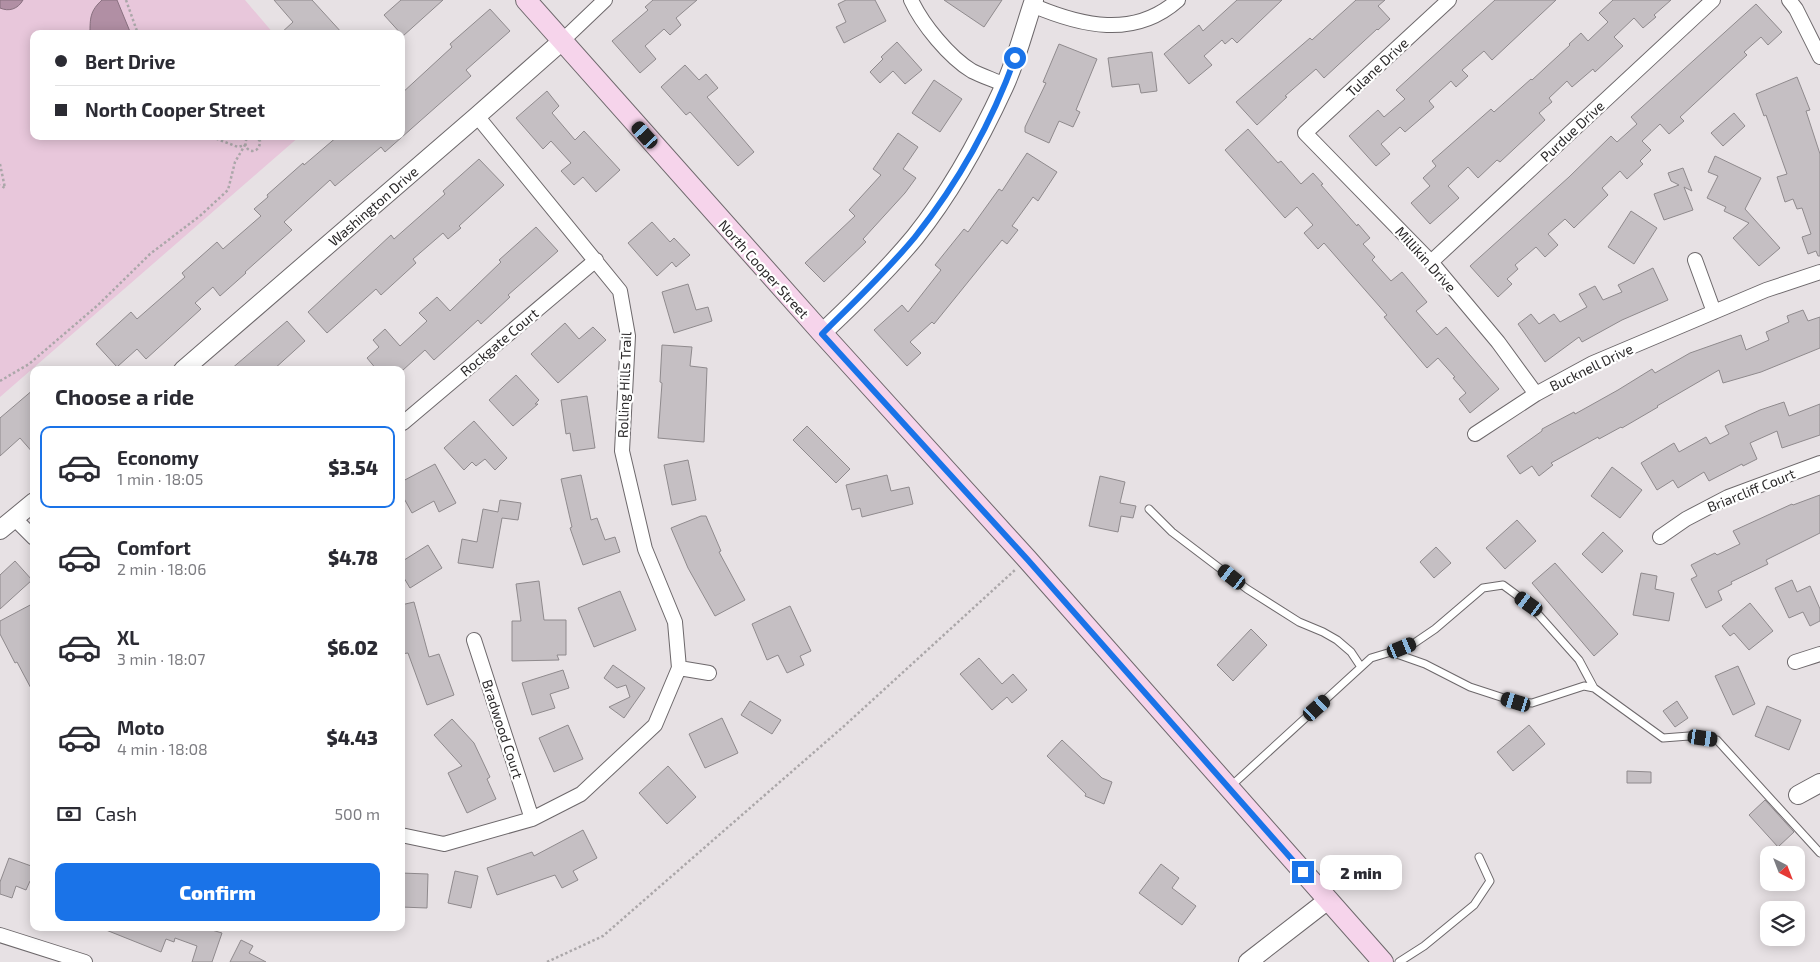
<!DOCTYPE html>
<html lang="en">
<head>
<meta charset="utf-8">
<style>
	:root { --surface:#fff; --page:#f7f7f7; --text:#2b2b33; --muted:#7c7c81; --line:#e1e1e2; --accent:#1a73e8 }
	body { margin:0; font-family:"Exo 2",sans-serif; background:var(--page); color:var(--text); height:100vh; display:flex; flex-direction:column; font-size:19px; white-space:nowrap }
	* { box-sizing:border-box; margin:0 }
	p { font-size:16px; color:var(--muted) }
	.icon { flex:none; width:28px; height:28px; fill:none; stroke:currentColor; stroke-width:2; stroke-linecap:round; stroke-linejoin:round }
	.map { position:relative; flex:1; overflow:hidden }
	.sheet { position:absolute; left:30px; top:366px; width:375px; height:565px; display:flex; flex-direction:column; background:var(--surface); border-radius:10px; box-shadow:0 2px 12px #0003 }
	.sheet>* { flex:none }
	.banner { position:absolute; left:30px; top:30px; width:375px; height:110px; border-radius:10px; box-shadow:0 2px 12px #0003; display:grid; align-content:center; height:110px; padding:0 25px; background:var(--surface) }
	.needle { width:32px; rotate:138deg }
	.fabs { position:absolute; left:1760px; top:846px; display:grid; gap:10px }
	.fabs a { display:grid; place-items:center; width:45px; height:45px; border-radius:10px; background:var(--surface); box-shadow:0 2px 12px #0003; font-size:25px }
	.end { position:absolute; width:22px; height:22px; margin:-11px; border:6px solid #1a73e8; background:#fff; box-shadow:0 0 0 2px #fff }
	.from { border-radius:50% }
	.bubble { position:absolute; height:35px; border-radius:10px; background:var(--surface); box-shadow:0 2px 12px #0003; font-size:16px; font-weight:800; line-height:35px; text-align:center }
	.car { position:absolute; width:15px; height:30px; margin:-15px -8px; border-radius:6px; box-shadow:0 0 4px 1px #0007; background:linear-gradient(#222 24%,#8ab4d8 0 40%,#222 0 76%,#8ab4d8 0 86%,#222 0) }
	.banner b { display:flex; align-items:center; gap:18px; height:48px; font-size:19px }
	.banner b+b { border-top:1px solid var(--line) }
	.banner i { width:12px; height:12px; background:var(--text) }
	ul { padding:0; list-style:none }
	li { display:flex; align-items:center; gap:15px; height:82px; margin:0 10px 8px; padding:0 15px; border:2px solid transparent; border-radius:10px }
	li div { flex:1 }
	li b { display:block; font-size:19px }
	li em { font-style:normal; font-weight:800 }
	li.active { border-color:var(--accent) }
	li>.icon { width:45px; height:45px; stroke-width:1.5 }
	h2 { padding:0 25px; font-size:22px; line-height:60px }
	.pay { display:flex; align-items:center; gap:12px; height:55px; padding:0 25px; font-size:19px }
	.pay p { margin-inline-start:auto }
	.primary-button { display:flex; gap:10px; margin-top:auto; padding:10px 25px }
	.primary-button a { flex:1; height:58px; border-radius:10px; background:var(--accent); color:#fff; font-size:20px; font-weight:800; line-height:58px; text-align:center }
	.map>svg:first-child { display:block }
	.green { fill:#e8c7db }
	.water { fill:#b18fa4; stroke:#88707f }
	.building { fill:#c5bfc3; stroke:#8f8a8d }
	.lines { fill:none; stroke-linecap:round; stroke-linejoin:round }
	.service-casing { stroke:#6d686b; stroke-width:9 }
	.minor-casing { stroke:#6d686b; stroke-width:16 }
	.tertiary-casing { stroke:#6d686b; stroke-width:20 }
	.secondary-casing { stroke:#6d686b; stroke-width:22 }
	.path { stroke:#aba7a9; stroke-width:2.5; stroke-dasharray:2.5 2.5; stroke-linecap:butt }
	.service { stroke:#fff; stroke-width:7 }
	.minor { stroke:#fff; stroke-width:14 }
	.tertiary { stroke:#fff; stroke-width:18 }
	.secondary { stroke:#f6d4eb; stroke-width:20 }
	.route { stroke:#1a73e8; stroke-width:6 }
	.labels { text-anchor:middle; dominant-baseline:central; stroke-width:4.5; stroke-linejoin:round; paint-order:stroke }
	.street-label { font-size:14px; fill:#2a2829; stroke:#fff }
</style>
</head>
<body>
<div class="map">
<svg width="1820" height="962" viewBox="0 0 1820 962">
	<rect width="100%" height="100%" fill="#e7e1e4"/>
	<path class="green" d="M0,0h245l29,34h-240v102h266l-300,261z"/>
	<path class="water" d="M0,0h23c-5,9 -14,12 -23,8z
		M102,0h15l14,34h-41c0,-16 0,-23 12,-34z"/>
	<path class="building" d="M274,0h38l31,34h-63l13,-12z
		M401,0h42l-40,36 -19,-21z
		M653,0h44l-21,18 5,7 -11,10 -6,-6 -19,17 11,13 -16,14 -28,-32 36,-31 -3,-3z
		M846,0h29l11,21 -42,22 -8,-16 10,-5 -8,-18z
		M944,0h58l-18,27z
		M1237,0h45l-45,43 -5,-5 -7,6 -3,-4 -18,16 8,9 -23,19 -25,-30 35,-29 4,6z
		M1356,0h29l-7,6 12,13 -12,11 -1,-1 -53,49 -8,-9 -31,27 2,1 -30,28 -21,-23 74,-64 2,2z
		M1495,0h61l-64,60 -8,-9 -22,19 6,6 -12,11 -5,-6 -22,20 5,6 -29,25 -5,-5 -19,17 9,10 -14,12 -27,-30 29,-26 6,7 21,-18 -9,-9z
		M1613,0h58l-17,15 2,2 -13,11 -9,-10 -20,19 9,9 -28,26 -2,-3 -21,18 -5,-6 -18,17 3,4 -13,11 6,7 -45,42 -3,-2 -19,18 -10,-11 -20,19 11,12 -29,26 -19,-21 19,-17 -7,-8 13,-12 -4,-5 59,-52 3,3 37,-33 1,1 38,-35 -1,-1 12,-11 7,8 20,-19 -9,-9z
		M1756,4l26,28 -14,13 -7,-8 -17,15 3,3 -67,62 4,4 -15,13 -9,-10 -18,17 9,9 -11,11 3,3 -16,15 -7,-8 -18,17 6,7 -34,33 -9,-9 -17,15 10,11 -13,12 -9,-10 -21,18 3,4 -11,10 5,5 -14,13 -28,-31 99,-89 42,-41 6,6 20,-18 -6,-7z
		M490,9l20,22 -44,39 5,6 -86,76 -4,-5 -46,39 -5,-6 -46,42 8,8 -47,42 1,1 -26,23 -7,-9 -18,16 6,6 -55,50 -9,-10 -20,18 -21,-23 35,-32 6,7 48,-42 -3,-4 35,-31 6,7 38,-33 -7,-7 14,-12 -1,-2 36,-32 1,2 34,-29h63v-42l51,-47 -2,-3z
		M897,42l25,28 -17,14 -12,-13 -13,12 -10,-11 13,-13 -2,-2z
		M1059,44l38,15 -21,51 4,2 -7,15 -14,-6 -10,22 -24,-11v-5l21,-44 -3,-1z
		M1152,52l5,39 -16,2 -2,-9 -27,3 -4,-29z
		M685,65l14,15 7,-6 12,14 -11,9 47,55 -16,14 -48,-54 -4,3 -25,-28z
		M1797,77l13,33 -4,1 14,43v102h-2l-2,-5 -8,3 -6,-17 9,-3 -9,-26 -5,1 -4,-10 -8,3 -8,-25 10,-3 -21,-59 -2,1 -8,-22z
		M934,80l28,19 -22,33 -28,-19z
		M547,91l12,15 -7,7 23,27 9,-9 36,39 -24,22 -13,-15 -9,8 -13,-14 10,-8 -20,-22 -8,8 -27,-31z
		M1734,113l11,13 -22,20 -12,-13z
		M1248,129l30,34 3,-2 20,23 12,-11 10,11 -2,1 36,41 1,-2 12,14 -7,6 12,13 -3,3 19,21 11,-9 25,30 -11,9 21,24 9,-8 53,62 -29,24 -11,-14 7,-6 -13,-15 2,-1 -17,-19 -11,10 -43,-51 3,-2 -63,-72 -6,6 -14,-16 9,-8 -16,-18 -12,11 -60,-68z
		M898,133l20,14 -15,22 13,9 -11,15 -42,46 3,3 -42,40 -19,-19 50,-47 -6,-6 32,-35 -8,-6z
		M1027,153l30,19 -19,29 -5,-4 -21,29 6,4 -11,14 -5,-4 -68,84 -2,-2 -22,20 11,11 -14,13 -33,-36 28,-25 6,7 33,-42 -6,-5 29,-36 4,3 31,-43 3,2z
		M1715,156l46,22 -16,31 35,39 -21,18 -26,-28 16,-15 -25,-12 2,-4 -19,-9 11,-22 -10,-4z
		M479,159l25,26 -45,41 2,2 -13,11 -5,-6 -30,26 3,4 -35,32 -5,-6 -49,44 -19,-21 83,-77 3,4 51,-45 -2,-3z
		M1683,168l9,23 -8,-4 9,23 -29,10 -10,-26 25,-9 -8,-4 -3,-8z
		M1631,211l26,17 -23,36 -26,-17z
		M652,222l18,20 4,-4 16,17 -14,12 -4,-5 -15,14 -29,-33z
		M536,227l22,24 -50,44 2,2 -29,27 -3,-4 -44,40 -9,-10 -22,20h-26l-10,-12 12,-11 -6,-7 12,-11 15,17 27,-25 -8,-8 18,-16 13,14 51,-49 -2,-2z
		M1653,268l15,32 -46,20 -40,22 -3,-5 -34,25 -27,-38 13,-10 8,10 15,-10 6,8 27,-15 -8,-13 16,-8 8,14 19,-8 -4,-7z
		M688,284l8,26 12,-3 4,14 -38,12 -12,-41z
		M1803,310l5,11 12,-4v31l-59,24 -38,11 -4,-13 -62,36 1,1 -36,21 -1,-1 -22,12 -1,-2 -47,26 2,2 -14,11 -7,-10 -12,8 -13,-18 35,-25v-2l32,-17 1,2 43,-24 34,-21 3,4 35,-20 51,-18 5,15 23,-10 -3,-8 23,-10 -2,-6z
		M287,321l18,20 -32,29h-43z
		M565,323l14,16 14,-12 13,13 -48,43 -27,-29z
		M662,345l30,2 -2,19 17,2 -3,74 -46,-4 4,-55 -2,-1z
		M516,375l23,25 -4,4h3l-25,22 -24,-26z
		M34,389v65l-14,-16 -20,18v-38z
		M587,396l8,52 -22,3 -3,-18 -4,1 -5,-34z
		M1784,402l5,14 31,-12v31l-38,13 -5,-17 -27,12 7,16 -14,7 -1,-2 -33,17 -5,-9 -26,16 -5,-8 -16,10 -16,-27 33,-20 5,9 27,-15 4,7 19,-10 -4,-8 35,-16z
		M474,421l33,37 -12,12 -10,-11 -9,7 -4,-4 -8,8 -20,-22z
		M807,426l43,43 -14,14 -43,-43z
		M688,460l8,40 -24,5 -8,-40z
		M435,464l21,39 -17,9 -5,-11 -22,12 -11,-20v-11z
		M1612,467l30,23 -22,28 -29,-22z
		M581,475l10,45 6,-2 8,22 10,-3 5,15 -37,13 -13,-37 2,-1 -11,-48z
		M887,475l4,16 18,-4 4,17 -51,13 -2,-9 -8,2 -6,-25z
		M1100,476l25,6 -5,21 16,3 -3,12 -12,-2 -3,16 -29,-6z
		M1820,495v38l-54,27 2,4 -37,18 1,2 -14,7 4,9 -16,8 -15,-29 6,-3 -6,-11 24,-12 2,2 23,-11 -7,-13 59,-27 1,1z
		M500,500l21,3 -3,17 -16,-2 -9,50 -35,-5 4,-24 15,3 6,-33 15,3z
		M701,516h5l15,35 -2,1 26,48 -30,16 -27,-48 -17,-40z
		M1517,520l19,21 -31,28 -19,-21z
		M1603,532l20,19 -21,22 -20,-19z
		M428,545l14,23 -32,20 -9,-15v-11z
		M1436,547l15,16 -17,15 -14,-16z
		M15,561l17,19 -32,29v-34z
		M1555,563l63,71 -24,22 -62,-73z
		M1641,573l16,3 -2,13 19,4 -5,28 -36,-6z
		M1792,580l5,12 13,-6 10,23v12l-10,5 -7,-14 -14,6 -14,-30z
		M539,581l5,39h22v35h-9l2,5 -47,1v-40h9l-5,-37z
		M620,591l16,39 -42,17 -16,-39z
		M414,602l15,55 10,-3 15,41 -27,10 -19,-52 -7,1v-49z
		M34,603v91l-17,-32 -2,1 -15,-29v-13z
		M1750,603l23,28 -24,19 -15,-17 -4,3 -8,-10z
		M790,606l21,45 -11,5 4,9 -17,8 -9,-18 -11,5 -15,-36z
		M1251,629l16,16 -34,36 -16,-16z
		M979,658l23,26 11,-10 14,16 -15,13 -5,-6 -15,13 -32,-36z
		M613,665l32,23 -21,30 -15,-11 21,-10 -4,-12 -9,3 -13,-10z
		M1738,666l17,38 -22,11 -18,-39z
		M563,670l6,18 -19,6 5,14 -23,7 -10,-32z
		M750,701l31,19 -9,14 -31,-19z
		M1677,701l11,17 -13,9 -12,-16z
		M1767,706l34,14 -12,30 -34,-14z
		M722,718l16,35 -33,15 -16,-34z
		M452,719l22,24 16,34 -3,2 9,20 -29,14 -19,-40 14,-7 -28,-31z
		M568,725l15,34 -29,13 -15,-34z
		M1529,725l16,19 -32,27 -16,-19z
		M1062,740l40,38 10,4 -8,22 -19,-8 1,-2 -39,-38z
		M668,766l28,31 -29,27 -28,-31z
		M1627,771l24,1v11h-24z
		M1765,800l29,32 -16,15 -29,-32z
		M583,830l14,28 -24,13 5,9 -16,8 -7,-13 -58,20 -10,-27 45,-16 2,4z
		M9,858l25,9v15l-4,-1 -4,9 -10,-4 -4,12 -12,-4v-12z
		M1161,864l18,14 -7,10 24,18 -14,19 -43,-32z
		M455,871l23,5 -7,32 -23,-5z
		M401,873l27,1 -1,34 -26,-1z
		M101,928h104l17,5 -10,29h-20l5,-16 -22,-8 -1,4 -8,-3 -5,13z
		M241,940l12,6 -4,7 17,9h-36z"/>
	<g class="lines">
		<defs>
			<path id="service" d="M1149,509l23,23 75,57 52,33 24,10 14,8 14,12 10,15
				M1391,652l22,-8 22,-15 48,-41 20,-3 26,19 50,56 15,28
				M1231,786l140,-128 20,-6 34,12 45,23 46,15 16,1 52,-17 10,2 69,50 26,-2 28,4 103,113
				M1399,962l25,-16 50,-41 16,-24 -11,-24"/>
			<path id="minor" d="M911,0c11,24 38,57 61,71 10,5 22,9 33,14
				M1449,0l-144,133 126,129 67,80 38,52
				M1789,0l7,9 24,48
				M1032,5c49,21 102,34 146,-5
				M562,41l43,-41
				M1695,260l19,52
				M1431,262l282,-262
				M403,423l193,-163
				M1475,434l61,-40 57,-31 173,-73 54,-18
				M15,519l19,19
				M1660,537l26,-18 42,-22 92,-34
				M474,640l58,179
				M1795,662l25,-8
				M679,668l30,5
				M401,835l43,9 88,-25 49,-25 74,-69 24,-57 -4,-46 -30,-73 -23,-98 6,-115 -8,-45 -143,-175
				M0,935l85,27"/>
			<path id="tertiary" d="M822,333c32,-30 64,-61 93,-96 36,-45 65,-98 89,-150 13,-28 20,-58 30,-87
				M183,370l294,-254 85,-75
				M0,530l34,-28
				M1798,795l22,-12
				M1248,962l80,-62"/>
			<path id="secondary" d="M526,0l296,333 205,226 356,403"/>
		</defs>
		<use href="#service" class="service-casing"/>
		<use href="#minor" class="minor-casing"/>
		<use href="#tertiary" class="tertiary-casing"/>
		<use href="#secondary" class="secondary-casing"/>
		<path class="path" d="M126,0l12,34
			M251,136l-4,2c-7,14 13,19 13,3l-6,-5
			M0,164l5,24 -5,-3
			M0,381l29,-17 69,-59 52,-51 51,-39 27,-25 7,-28 10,-17 -7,2 -29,-11
			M547,962l56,-26 240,-209 172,-157"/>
		<use href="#service" class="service"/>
		<use href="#minor" class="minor"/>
		<use href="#tertiary" class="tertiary"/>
		<use href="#secondary" class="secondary"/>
	</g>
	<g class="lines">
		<path class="route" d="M1015,58c-23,64 -58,126 -100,179 -29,35 -61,65 -93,97l205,225 276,313"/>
	</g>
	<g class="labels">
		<g class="street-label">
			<text transform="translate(1377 67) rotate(-43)">Tulane Drive</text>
			<text transform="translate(1572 131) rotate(-43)">Purdue Drive</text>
			<text transform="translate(373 206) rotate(-41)">Washington Drive</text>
			<text transform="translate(1426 259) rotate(48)">Millikin Drive</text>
			<text transform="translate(764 269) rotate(48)">North Cooper Street</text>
			<text transform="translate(499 342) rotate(-40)">Rockgate Court</text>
			<text transform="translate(1591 367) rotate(-26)">Bucknell Drive</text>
			<text transform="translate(624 385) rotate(-88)">Rolling Hills Trail</text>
			<text transform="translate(1751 490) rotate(-22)">Briarcliff Court</text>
			<text transform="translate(503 729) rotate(72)">Bradwood Court</text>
		</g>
	</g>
</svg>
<div class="fabs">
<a><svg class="needle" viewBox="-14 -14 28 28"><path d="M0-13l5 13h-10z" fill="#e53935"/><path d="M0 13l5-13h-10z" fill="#7c7c81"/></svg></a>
<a><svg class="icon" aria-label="layers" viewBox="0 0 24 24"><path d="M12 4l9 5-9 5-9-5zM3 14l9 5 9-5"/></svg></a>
</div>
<i class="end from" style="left:1015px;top:58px"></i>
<i class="end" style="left:1303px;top:872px"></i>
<div class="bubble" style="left:1320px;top:855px;width:82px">2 min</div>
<i class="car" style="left:645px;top:135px;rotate:318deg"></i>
<i class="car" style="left:1232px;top:577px;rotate:308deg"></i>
<i class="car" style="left:1529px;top:604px;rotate:306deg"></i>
<i class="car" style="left:1402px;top:648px;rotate:68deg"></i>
<i class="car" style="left:1516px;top:702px;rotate:287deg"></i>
<i class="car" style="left:1317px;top:708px;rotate:48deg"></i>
<i class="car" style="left:1703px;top:738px;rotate:98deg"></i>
<div class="banner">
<b><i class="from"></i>Bert Drive</b>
<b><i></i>North Cooper Street</b>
</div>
<section class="sheet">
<h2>Choose a ride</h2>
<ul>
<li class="active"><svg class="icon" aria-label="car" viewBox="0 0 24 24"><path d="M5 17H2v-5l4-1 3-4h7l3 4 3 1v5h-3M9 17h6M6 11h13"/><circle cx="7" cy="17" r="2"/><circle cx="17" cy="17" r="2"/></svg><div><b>Economy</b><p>1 min · 18:05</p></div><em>$3.54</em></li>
<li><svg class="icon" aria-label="car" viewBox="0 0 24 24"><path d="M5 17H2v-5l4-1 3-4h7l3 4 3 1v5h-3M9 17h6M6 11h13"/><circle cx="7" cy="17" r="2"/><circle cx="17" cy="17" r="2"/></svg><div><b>Comfort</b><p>2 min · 18:06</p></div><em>$4.78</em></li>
<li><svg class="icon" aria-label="car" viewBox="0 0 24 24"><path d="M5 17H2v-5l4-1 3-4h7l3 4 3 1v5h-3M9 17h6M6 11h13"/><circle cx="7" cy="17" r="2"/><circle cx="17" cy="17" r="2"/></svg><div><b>XL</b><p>3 min · 18:07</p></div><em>$6.02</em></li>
<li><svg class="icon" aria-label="car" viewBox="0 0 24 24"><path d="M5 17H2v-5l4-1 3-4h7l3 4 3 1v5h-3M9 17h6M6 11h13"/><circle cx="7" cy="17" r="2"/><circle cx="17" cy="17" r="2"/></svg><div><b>Moto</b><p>4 min · 18:08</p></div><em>$4.43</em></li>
</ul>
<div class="pay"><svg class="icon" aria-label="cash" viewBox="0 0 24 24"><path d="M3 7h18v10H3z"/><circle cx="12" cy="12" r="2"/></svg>Cash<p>500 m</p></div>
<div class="primary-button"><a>Confirm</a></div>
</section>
</div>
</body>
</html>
